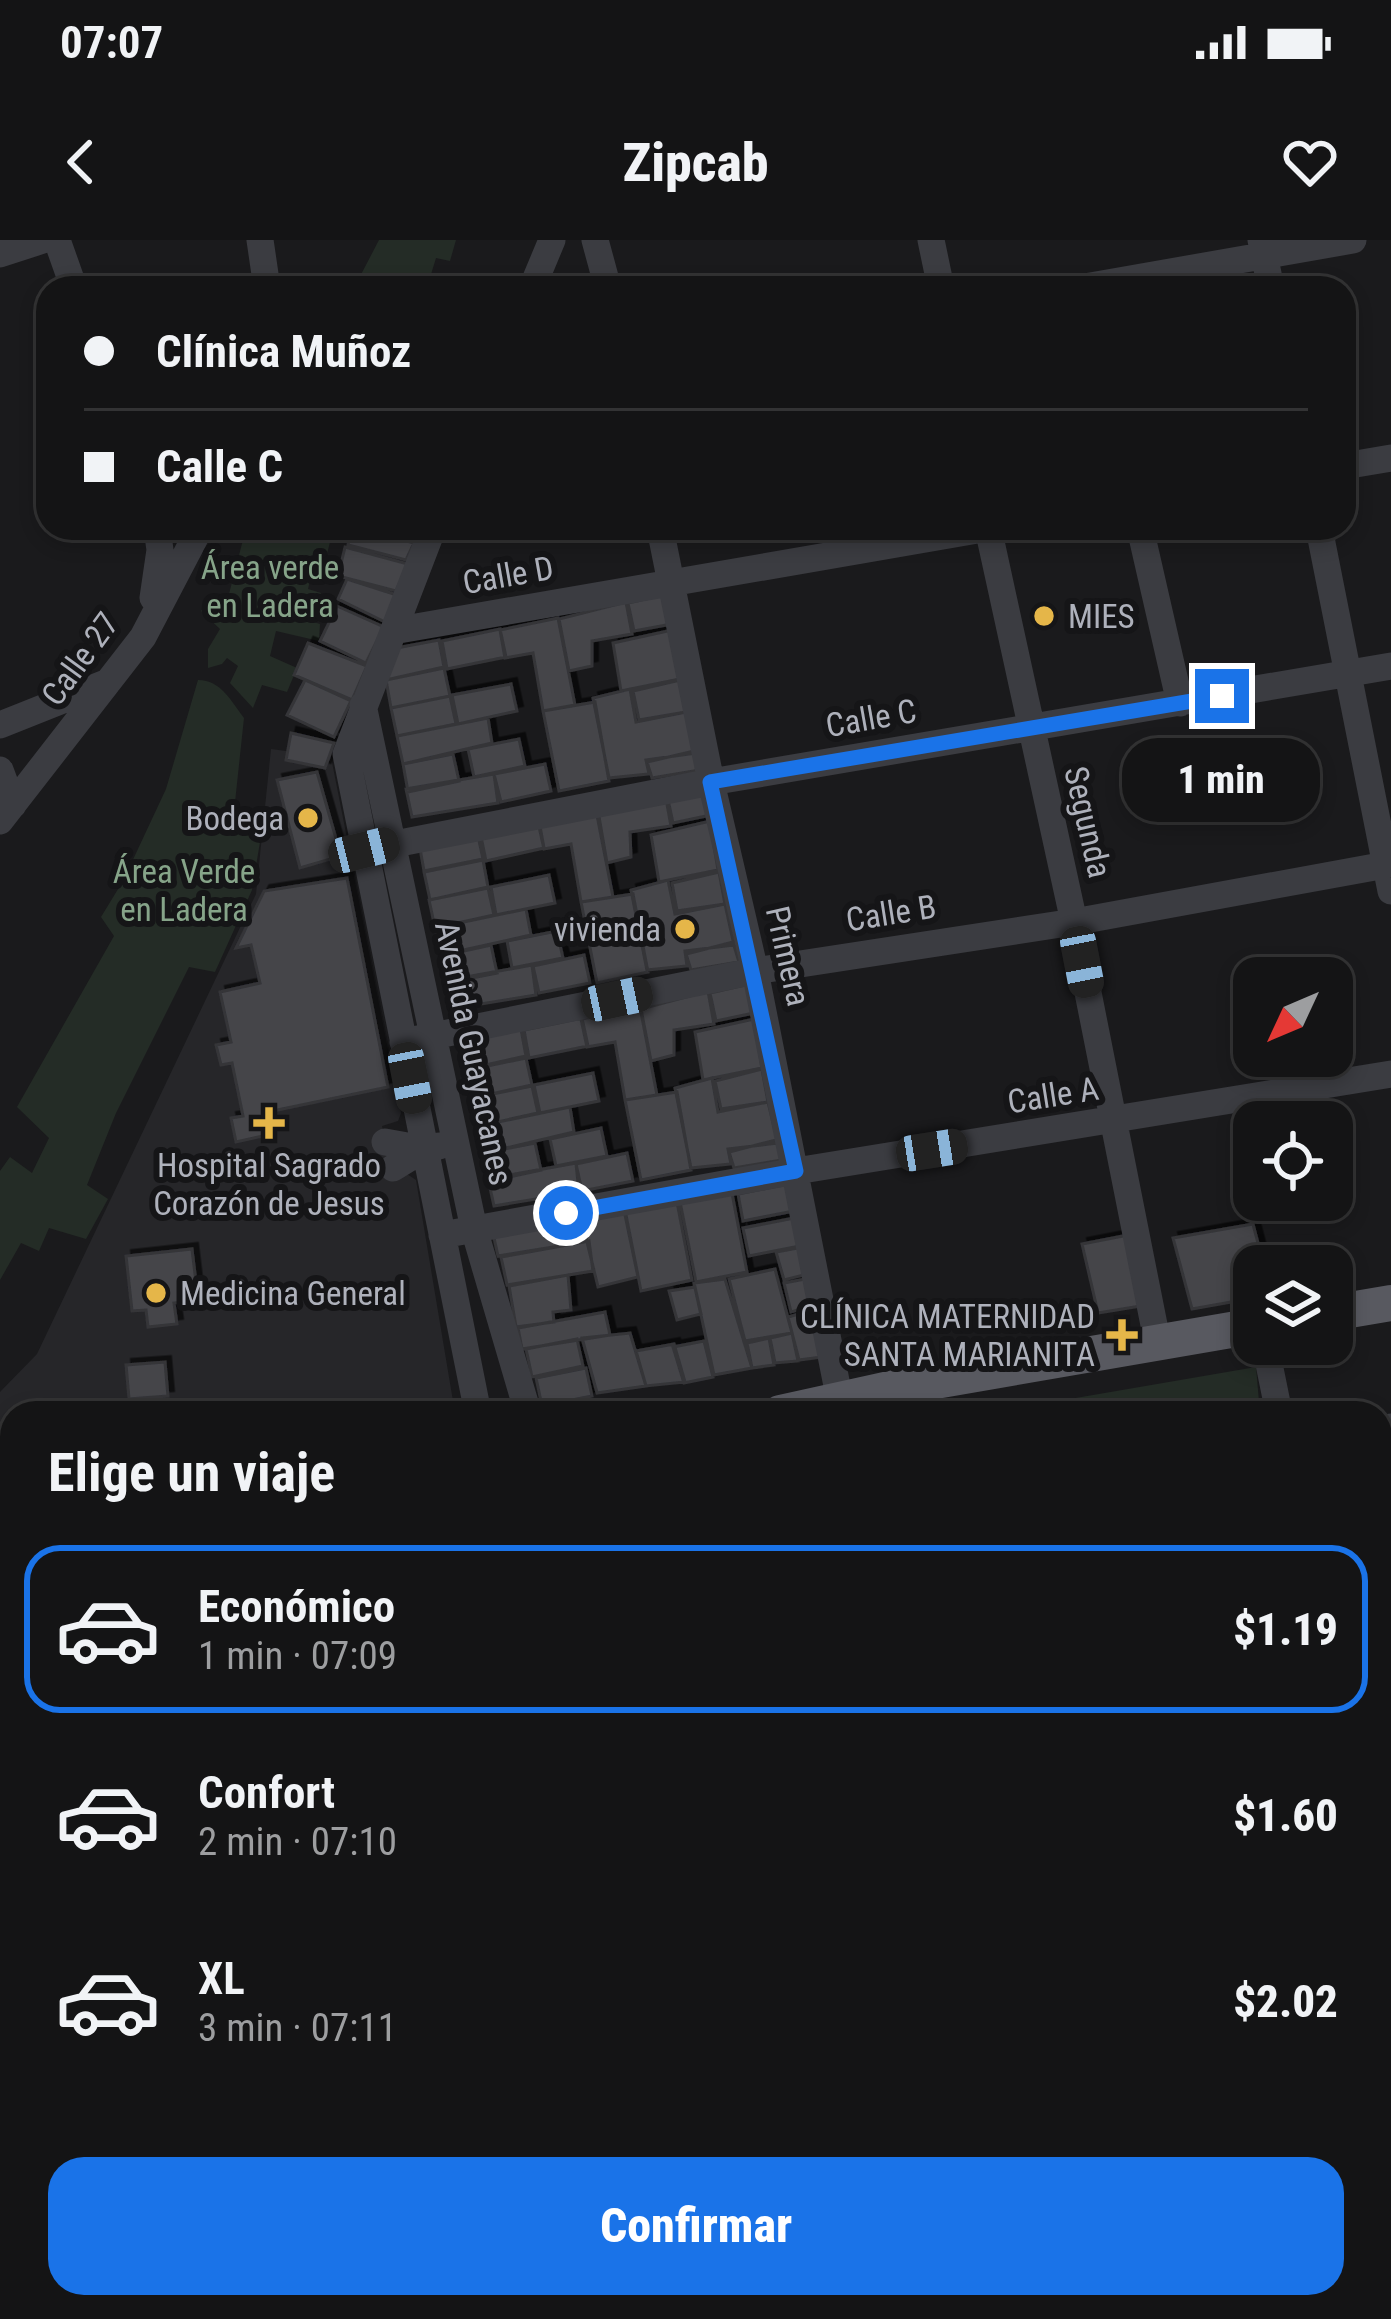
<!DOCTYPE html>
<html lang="es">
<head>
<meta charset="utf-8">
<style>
	:root { --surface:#141415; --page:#212122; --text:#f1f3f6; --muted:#9d9ea0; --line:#333334; --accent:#1a73e8 }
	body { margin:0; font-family:"Roboto Condensed",sans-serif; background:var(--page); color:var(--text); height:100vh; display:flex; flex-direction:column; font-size:45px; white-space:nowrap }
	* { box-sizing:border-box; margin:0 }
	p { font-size:39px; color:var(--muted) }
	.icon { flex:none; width:66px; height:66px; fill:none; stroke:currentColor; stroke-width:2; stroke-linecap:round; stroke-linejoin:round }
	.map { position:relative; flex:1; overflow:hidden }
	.panel { position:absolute; left:0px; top:1161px; width:1392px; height:918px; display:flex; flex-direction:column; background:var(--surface); border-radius:36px 36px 0 0; box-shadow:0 6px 18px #0003,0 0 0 3px var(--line) }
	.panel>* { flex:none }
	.top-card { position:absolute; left:36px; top:36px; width:1320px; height:264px; border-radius:36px; box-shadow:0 6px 18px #0003,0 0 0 3px var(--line); display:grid; align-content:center; height:264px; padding:0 48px; background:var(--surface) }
	.needle { width:78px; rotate:226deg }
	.controls { position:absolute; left:1233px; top:717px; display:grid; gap:24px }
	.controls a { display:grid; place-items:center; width:120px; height:120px; border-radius:24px; background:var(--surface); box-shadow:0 6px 18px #0003,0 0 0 3px var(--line); font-size:60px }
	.end { position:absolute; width:54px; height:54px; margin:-27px; border:15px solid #1a73e8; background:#fff; box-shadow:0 0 0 6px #fff }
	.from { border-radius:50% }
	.bubble { position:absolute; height:84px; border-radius:36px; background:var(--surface); box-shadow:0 6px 18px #0003,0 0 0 3px var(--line); font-size:39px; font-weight:800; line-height:84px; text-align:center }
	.car { position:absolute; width:36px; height:72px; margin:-36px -18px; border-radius:15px; box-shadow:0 0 9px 3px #0007; background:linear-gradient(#222 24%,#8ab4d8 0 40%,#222 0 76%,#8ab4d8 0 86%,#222 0) }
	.top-card b { display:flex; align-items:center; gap:42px; height:114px; font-size:45px }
	.top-card b+b { border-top:3px solid var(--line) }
	.top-card i { width:30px; height:30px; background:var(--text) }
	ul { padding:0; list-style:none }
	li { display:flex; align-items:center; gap:36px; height:168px; margin:0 24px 18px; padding:0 24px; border:6px solid transparent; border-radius:36px }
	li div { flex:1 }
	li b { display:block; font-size:45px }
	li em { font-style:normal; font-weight:800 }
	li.current { border-color:var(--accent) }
	li>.icon { width:108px; height:108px; stroke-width:1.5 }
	h2 { padding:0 48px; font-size:54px; line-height:144px }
	.cta { display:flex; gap:24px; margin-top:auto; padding:24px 48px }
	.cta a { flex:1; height:138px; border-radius:36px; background:var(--accent); color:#fff; font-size:48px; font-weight:800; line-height:138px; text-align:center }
	.status { display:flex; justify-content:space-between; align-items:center; height:84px; padding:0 60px; background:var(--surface); direction:ltr }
	.status svg { height:33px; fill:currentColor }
	header { display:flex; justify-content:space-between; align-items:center; height:156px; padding:0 48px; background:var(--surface); font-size:54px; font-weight:800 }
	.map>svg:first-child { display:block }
	.built { fill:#262629 }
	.green { fill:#242c26 }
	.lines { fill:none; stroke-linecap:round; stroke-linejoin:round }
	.stream { stroke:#313840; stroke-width:6 }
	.building { fill:#444549; stroke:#343438; stroke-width:3; filter:url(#shadow) }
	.minor { stroke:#3b3c41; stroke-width:27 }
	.major { stroke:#585960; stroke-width:36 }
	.route { stroke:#1a73e8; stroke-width:15 }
	.poi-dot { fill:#e5b649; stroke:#151517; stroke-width:4.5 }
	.labels { text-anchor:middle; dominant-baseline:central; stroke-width:12; stroke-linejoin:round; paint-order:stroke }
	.park-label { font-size:33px; fill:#86a489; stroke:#151517 }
	.street-label { font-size:33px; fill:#aeb1bb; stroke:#151517 }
	.poi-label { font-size:33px; fill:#aeb1bb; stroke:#151517; text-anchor:end }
</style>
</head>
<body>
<div class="status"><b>07:07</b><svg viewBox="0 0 49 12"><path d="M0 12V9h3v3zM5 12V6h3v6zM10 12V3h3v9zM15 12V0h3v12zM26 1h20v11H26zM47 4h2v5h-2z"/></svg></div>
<header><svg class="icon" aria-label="back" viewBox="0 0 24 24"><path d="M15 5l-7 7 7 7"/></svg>Zipcab<svg class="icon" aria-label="heart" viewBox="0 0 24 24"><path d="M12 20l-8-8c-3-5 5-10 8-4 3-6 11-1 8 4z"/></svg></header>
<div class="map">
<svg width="1391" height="2079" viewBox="0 0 1391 2079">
	<defs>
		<filter id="shadow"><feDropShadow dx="5.5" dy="-5.5" stdDeviation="0" flood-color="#0009"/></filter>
	</defs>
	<rect width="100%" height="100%" fill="#1a1a1c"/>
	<path class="built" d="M271,509l60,8 70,356 -3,8 -16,5 11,49 14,-1 9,6 39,233h-443v80l-12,2v-103l37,-38 219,-460z
		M1391,1542v384l-11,2v-384z
		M482,2067h288l2,12h-288z"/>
	<path class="green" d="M379,0h77l-6,21 -14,-3 -8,26 6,4h-80z
		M246,288h77l-1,8 9,2 -7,28 -10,-3 -6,26 13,4 -6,13 -11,-4 -3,16 19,6 -1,17 -43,-10 -6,25 27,12 -10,24 -25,-7 -9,23 -23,-25 8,-17 -11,-8 -5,6 -14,4v-19l12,-20 -19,-18 5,-7 26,14 5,-11 -14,-10 6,-3z
		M198,440c23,0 33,21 46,38l-11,103 30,3 -11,66 -37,82 -26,-5 -73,146 -29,72 21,14 -22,40 -37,-11 -10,23 -18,-8 -21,37v-109l10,-14 22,16 17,-35 -32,-31 97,-171 -13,-19 22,-36 43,-92z
		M1256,1127l4,46h-271z
		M12,1370v551l-3,2 3,44 -12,4v-598z"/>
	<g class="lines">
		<path class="stream" d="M0,1856v3"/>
	</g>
	<path class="building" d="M351,288h9l54,15 -8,17 -58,-15z
		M359,288h62l-6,14z
		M345,307l63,17 -12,27 -58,-15z
		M347,339l50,16 -12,27 -47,-23z
		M667,354l5,30 -38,7 -6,-28z
		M626,362l6,32 -40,7v25l-23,5 -10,-52z
		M337,366l47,21 -18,36 -46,-22z
		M558,378l17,87 -32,6 -10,-58 -28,5 -5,-28z
		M500,389l6,28 -59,12 -5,-28z
		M672,390l8,49 -59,12 -8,-48z
		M439,400l5,27 -58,13 -6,-29z
		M308,403l59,23 -15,34 -58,-25z
		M444,428l6,28 -59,12 -5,-28z
		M305,440l46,21 -17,36 -47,-22z
		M680,440l6,32 -47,8 -6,-29z
		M511,444l6,27 -59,13 -6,-29z
		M630,449l6,33 50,-10 10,41 -50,7 3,14 -40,4 -16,-80z
		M450,456l6,28 -59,12 -6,-28z
		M595,462l14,79 -50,10 -16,-80z
		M488,478l4,25 -89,21 -6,-28z
		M291,493l43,10 -9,25 -39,-8z
		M519,499l6,27 -51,11 -6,-28z
		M694,511l6,19 -48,8 -5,-16z
		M453,514l6,27 -51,11 -5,-28z
		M545,524l6,27 -50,11 -7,-28z
		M317,532l24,84 -41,12 -23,-88z
		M494,534l4,29 -86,14 -6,-28z
		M705,546l6,29 -38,8 -6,-28z
		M665,553l6,33 -41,6 1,25 -24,6 -9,-52z
		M596,570l17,87 -32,5 -10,-58 -27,5 -6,-27z
		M539,581l5,27 -58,13 -6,-29z
		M710,581l8,49 -59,12 -8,-47z
		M477,591l6,28 -59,12 -5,-28z
		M483,620l5,27 -58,13 -6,-28z
		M719,632l6,32 -48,7 -5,-28z
		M549,635l6,28 -59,12 -5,-28z
		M347,638l41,209 -120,25 4,22 -36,8 -5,-24 12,-2 -11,-53 -11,2 -5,-20 15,-3 -11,-50 40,-9 -9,-38 -15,3 28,-57z
		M668,640l7,34 50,-10 9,41 -49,6 2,15 -40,4 -16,-80z
		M488,648l6,27 -59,13 -6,-28z
		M633,654l15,78 -51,11 -16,-81z
		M526,669l5,26 -90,20 -6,-27z
		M557,691l6,27 -51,10 -5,-27z
		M733,702l6,20 -48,8 -5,-16z
		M491,705l6,28 -51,10 -5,-27z
		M584,715l6,28 -51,10 -6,-27z
		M532,725l4,30 -86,14 -6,-28z
		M749,744l5,29 -38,8 -6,-28z
		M708,751l6,33 -40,6v25l-23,6 -10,-52z
		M640,767l17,88 -32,5 -10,-58 -28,5 -6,-28z
		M582,778l6,28 -59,12 -5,-28z
		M754,779l8,49 -59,12 -8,-48z
		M521,789l5,27 -58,13 -6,-28z
		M526,818l6,27 -59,13 -5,-28z
		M762,829l6,33 -47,7 -6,-28z
		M593,833l6,28 -59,12 -6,-28z
		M712,838l6,34 50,-10 10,41 -50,6 3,15 -40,4 -16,-80z
		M532,846l6,27 -59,13 -6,-28z
		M677,852l14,78 -50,10 -16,-80z
		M570,867l4,25 -89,21 -6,-27z
		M601,888l6,28 -51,10 -6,-27z
		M776,900l6,20 -48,8 -5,-16z
		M535,903l6,27 -51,11 -6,-28z
		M627,913l6,28 -51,10 -6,-27z
		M576,923l3,29 -85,14 -6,-27z
		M788,944l6,27 -51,10 -5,-27z
		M732,953l15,79 -51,10 -16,-80z
		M677,962l15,78 -51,11 -16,-81z
		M624,970l14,67 -40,10 -18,-74z
		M580,973l4,29 -86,14 -6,-27z
		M794,978l6,28 -51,10 -6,-28z
		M1253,984l11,42h-10v32l-62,11 -19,-71z
		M1128,995l19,70 -49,8 -16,-69z
		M589,1001l4,30 -86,14 -6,-28z
		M803,1007l5,27 -24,6 -8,-28z
		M192,1009l4,33 -15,1 2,19 -9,1 3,21 -29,3 -2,-17 -14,1 -6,-55z
		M775,1029l17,64 -47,8 -16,-62z
		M568,1035l3,35 -18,2 1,10 -38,5 -7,-41z
		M810,1038l6,27 -25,7 -7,-29z
		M725,1039l27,89 -38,7 -20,-92z
		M695,1047l6,27 -24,6 -8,-29z
		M820,1068l10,48 -31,4 -11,-43z
		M605,1072l5,23 -88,14 -4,-21z
		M630,1093l16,53 -49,7 -15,-55z
		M792,1093l6,28 -23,2 -5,-25z
		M769,1098l5,27 -22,3 -5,-25z
		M577,1099l6,27 -51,11 -6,-28z
		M704,1101l9,36 -29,6 -11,-36z
		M674,1104l11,38 -39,4 -10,-35z
		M165,1122l3,34 -39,3 -3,-34z
		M586,1128l6,28 -50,10 -6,-28z
		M0,1996l12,4v41l-12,-5z
		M0,2040l12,4v23h58l-2,12h-68z
		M116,2067h26l7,3 -4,9h-33z
		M142,2067h41l-4,12z"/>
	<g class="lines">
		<path class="minor" d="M57,0l17,48
			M260,0l7,48
			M595,0l13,48
			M931,0l10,48
			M1261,0l10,48
			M0,14l43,-14
			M532,48l20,-48
			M1079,48l274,-48
			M1344,226l47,-8
			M433,288l-87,226 132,659
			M660,288l51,254 44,189 85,430
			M988,288l86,394 84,423
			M1140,288l40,175
			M1319,288l72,363
			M153,358l7,-48 -3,-22
			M393,391l596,-103
			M363,465l111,524 54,184
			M0,485l108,-43
			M0,530l13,35
			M0,581l143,-184 57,-109
			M364,610l347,-68 680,-116
			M403,802l352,-71 319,-49 317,-58
			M385,902l39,7 15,-3
			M393,928l31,-19
			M442,995l354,-64 595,-97
			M1265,1104l14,69
			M1380,1189l11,-2
			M1380,1346l11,-2
			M0,1387l12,-3
			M1380,1522l11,-2
			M1380,1943l11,-1
			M0,1978l12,-3
			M465,2067l2,12
			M865,2067l2,12
			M1020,2067l2,12
			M1042,2067l1,12
			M92,2079l6,-12
			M238,2079l6,-12"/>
		<path class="major" d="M1332,1073l59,-10
			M780,1173l109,-24 365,-63
			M0,1321l12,-4"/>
	</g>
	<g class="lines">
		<path class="route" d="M566,973l230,-42 -86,-389 512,-86"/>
	</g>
	<g class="poi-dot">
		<circle cx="1044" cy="376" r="12"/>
		<circle cx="308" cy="578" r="12"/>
		<circle cx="685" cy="689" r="12"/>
		<path d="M263 865h12v12h12v12h-12v12h-12v-12h-12v-12h12z"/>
		<circle cx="156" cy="1053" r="12"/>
		<path d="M1116 1077h12v12h12v12h-12v12h-12v-12h-12v-12h12z"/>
	</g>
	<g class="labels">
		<g class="park-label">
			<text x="270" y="327">Área verde<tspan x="270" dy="38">en Ladera</tspan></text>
			<text x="184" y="631">Área Verde<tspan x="184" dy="38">en Ladera</tspan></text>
		</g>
		<g class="street-label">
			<text transform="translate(508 335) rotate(-10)">Calle D</text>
			<text transform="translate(80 419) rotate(-54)">Calle 27</text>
			<text transform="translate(871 478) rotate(-10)">Calle C</text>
			<text transform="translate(1088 582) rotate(77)">Segunda</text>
			<text transform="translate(891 673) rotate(-9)">Calle B</text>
			<text transform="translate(788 716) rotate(77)">Primera</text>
			<text transform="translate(474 813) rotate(78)">Avenida Guayacanes</text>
			<text transform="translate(1053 855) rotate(-9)">Calle A</text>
		</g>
		<g class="poi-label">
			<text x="1068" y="376" text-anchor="start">MIES</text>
			<text x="284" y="578">Bodega</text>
			<text x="661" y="689">vivienda</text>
			<text x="269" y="925" text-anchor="middle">Hospital Sagrado<tspan x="269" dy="38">Corazón de Jesus</tspan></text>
			<text x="180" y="1053" text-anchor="start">Medicina General</text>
			<text x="1095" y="1076">CLÍNICA MATERNIDAD<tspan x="1095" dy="38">SANTA MARIANITA</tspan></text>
		</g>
	</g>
</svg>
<div class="controls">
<a><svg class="needle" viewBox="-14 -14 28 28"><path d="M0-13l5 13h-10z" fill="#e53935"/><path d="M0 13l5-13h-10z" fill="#9d9ea0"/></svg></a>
<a><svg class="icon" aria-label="locate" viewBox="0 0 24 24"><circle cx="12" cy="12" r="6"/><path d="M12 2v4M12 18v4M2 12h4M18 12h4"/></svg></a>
<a><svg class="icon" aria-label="layers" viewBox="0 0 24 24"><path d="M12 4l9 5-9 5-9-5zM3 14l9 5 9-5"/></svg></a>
</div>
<i class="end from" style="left:566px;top:973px"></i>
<i class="end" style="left:1222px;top:456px"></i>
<div class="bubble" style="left:1122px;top:498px;width:198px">1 min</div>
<i class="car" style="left:364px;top:610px;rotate:76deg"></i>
<i class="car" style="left:1082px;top:722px;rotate:169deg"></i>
<i class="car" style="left:617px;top:759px;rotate:78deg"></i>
<i class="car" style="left:410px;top:838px;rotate:169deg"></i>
<i class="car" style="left:932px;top:910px;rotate:81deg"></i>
<div class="top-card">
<b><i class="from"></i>Clínica Muñoz</b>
<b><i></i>Calle C</b>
</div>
<section class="panel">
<h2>Elige un viaje</h2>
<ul>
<li class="current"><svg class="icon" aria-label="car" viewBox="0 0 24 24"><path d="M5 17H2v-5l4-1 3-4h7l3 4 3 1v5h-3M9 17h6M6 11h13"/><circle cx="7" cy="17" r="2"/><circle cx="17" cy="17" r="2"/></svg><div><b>Económico</b><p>1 min · 07:09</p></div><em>$1.19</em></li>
<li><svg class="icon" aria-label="car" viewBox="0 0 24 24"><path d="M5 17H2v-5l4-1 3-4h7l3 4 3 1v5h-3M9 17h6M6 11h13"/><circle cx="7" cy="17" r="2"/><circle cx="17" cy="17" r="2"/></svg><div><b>Confort</b><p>2 min · 07:10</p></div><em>$1.60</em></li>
<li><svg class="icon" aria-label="car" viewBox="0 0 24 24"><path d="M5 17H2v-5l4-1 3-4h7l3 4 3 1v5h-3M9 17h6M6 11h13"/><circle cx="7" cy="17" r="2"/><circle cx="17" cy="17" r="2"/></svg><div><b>XL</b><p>3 min · 07:11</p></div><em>$2.02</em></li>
</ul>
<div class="cta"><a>Confirmar</a></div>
</section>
</div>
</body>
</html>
